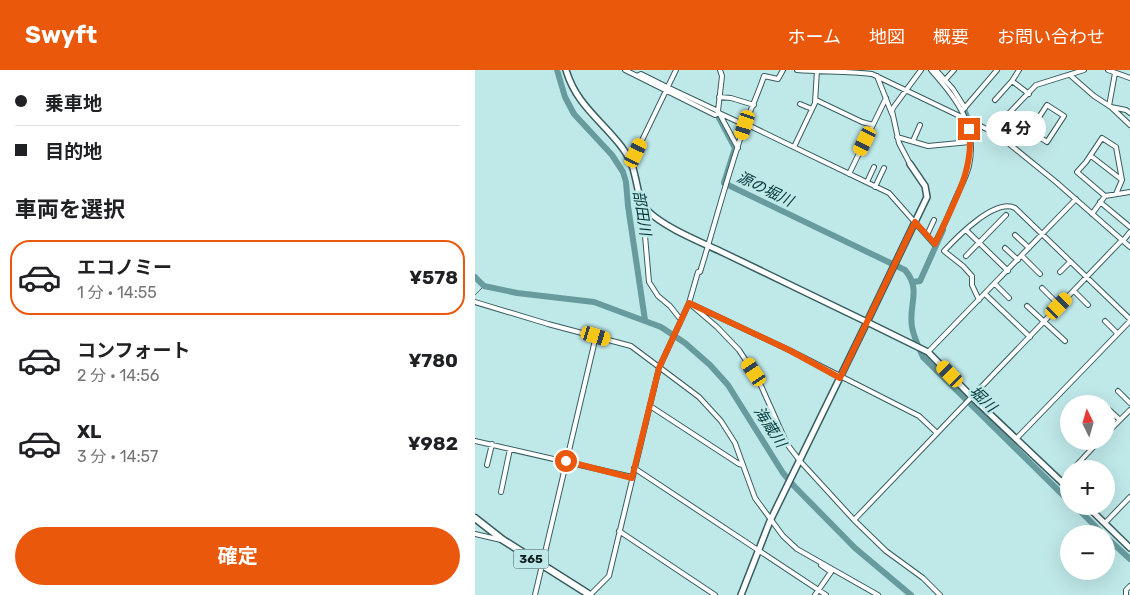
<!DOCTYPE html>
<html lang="ja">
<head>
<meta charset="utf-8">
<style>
	:root { --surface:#fff; --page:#f6f6f6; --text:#202124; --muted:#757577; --line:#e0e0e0; --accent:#ea580c }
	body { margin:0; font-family:Rubik,"Noto Sans JP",sans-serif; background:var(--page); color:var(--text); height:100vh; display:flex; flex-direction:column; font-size:19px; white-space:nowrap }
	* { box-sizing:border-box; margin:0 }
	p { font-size:16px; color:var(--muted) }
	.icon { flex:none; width:28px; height:28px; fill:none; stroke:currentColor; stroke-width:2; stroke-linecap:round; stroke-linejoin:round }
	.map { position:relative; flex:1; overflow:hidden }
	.panel { display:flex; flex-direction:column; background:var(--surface); width:475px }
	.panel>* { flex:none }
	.hud { display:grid; align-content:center; height:110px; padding:0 15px; background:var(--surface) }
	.needle { width:32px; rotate:355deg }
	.controls { position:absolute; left:585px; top:325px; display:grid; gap:10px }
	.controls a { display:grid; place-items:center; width:55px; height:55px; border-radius:50%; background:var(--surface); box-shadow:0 5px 20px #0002; font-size:25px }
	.end { position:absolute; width:22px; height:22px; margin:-11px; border:6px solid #ea580c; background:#fff; box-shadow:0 0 0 2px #fff }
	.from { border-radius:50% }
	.bubble { position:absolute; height:35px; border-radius:18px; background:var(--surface); box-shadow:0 5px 20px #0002; font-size:16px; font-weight:700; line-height:35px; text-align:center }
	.car { position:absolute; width:15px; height:30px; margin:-15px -8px; border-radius:6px; box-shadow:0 0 4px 1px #0007; background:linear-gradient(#f5c518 24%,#345 0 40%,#f5c518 0 76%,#345 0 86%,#f5c518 0) }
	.hud b { display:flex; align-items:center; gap:18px; height:48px; font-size:19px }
	.hud b+b { border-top:1px solid var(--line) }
	.hud i { width:12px; height:12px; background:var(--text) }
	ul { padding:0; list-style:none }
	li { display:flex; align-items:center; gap:15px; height:75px; margin:0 10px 8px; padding:0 5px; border:2px solid transparent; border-radius:20px }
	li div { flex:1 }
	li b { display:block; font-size:19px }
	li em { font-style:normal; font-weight:700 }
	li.on { border-color:var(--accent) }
	li>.icon { width:45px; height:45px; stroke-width:1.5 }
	h2 { padding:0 15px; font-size:22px; line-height:60px }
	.primary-button { display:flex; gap:10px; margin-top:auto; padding:10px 15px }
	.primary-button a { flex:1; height:58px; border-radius:30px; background:var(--accent); color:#fff; font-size:20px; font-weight:700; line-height:58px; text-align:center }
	header { display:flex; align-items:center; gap:30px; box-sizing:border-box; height:70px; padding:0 25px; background:var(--accent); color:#fff }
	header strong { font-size:24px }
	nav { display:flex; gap:28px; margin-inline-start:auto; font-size:18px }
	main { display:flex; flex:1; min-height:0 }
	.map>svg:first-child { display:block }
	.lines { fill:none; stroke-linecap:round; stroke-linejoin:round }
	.stream { stroke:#4c7577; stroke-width:1 }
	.river { stroke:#679b9d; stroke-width:6 }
	.minor-casing { stroke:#385d5f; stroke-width:6 }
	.tertiary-casing { stroke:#385d5f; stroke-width:8 }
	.trunk-casing { stroke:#385d5f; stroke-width:9 }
	.minor { stroke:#fff; stroke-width:4 }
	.tertiary { stroke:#fff; stroke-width:5 }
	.trunk { stroke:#fff; stroke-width:6 }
	.route { stroke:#ea580c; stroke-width:6 }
	.labels { text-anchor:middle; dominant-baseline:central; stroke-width:5; stroke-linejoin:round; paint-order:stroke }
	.shield { fill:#bfe8e9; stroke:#42595a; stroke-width:1 }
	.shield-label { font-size:12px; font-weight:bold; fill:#0d1c1d }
	.water-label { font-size:15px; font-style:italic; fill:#003537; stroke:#bfe8e9 }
</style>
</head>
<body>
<header>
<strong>Swyft</strong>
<nav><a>ホーム</a><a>地図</a><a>概要</a><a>お問い合わせ</a></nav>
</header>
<main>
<section class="panel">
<div class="hud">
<b><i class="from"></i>乗車地</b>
<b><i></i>目的地</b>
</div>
<h2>車両を選択</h2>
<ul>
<li class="on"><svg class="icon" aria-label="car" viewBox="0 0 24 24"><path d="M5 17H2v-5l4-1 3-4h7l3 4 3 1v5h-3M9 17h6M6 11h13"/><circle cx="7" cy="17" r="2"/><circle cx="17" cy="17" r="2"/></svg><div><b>エコノミー</b><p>1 分 · 14:55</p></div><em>¥578</em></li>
<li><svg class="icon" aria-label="car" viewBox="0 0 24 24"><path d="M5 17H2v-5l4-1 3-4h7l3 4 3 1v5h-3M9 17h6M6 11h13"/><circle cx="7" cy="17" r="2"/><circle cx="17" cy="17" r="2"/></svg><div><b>コンフォート</b><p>2 分 · 14:56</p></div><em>¥780</em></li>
<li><svg class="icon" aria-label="car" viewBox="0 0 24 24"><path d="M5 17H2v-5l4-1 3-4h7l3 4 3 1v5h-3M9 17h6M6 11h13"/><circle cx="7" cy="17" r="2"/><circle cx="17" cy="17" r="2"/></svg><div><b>XL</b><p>3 分 · 14:57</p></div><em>¥982</em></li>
</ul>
<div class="primary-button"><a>確定</a></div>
</section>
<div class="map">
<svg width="655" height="525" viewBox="0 0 655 525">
	<rect width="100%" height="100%" fill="#bfe8e9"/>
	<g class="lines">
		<path class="stream" d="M0,225l9,-9"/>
		<path class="river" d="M82,0l8,27 9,17 38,41 11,17 3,10 2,24 17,114
			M460,2c14,16 30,32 35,54
			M196,21l45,21 19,36 -11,35 181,87c17,20 3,35 7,57 2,11 7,21 11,30l146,144
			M0,207l9,9 33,7 77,9 67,25 24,16 25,22 18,20 55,88 11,13 61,62 56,47
			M438,212l7,-1 23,-51
			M600,436l28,28
			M631,467l24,22"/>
		<defs>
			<path id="minor" d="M150,0l90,45 4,-2
				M245,0l2,6 -4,35 20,37
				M308,0l-5,9 -14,-3c-5,15 -11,29 -17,43 -18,50 -31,102 -47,153h-2l-9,31 100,47 130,66 18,17
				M322,0c25,2 51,1 75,4l125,60 59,48 74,65
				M461,0l17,19 12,19
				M544,0l-7,11 17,13
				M633,0l22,8
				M595,5l24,21 17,11 19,18
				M162,6l4,-2 26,13
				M402,6l15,38
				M470,10l9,-10
				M192,17l51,24
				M244,27l12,1 23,7
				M341,30l46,22 11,3
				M520,30l17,-19
				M325,34l12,5
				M634,36l6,-33
				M636,37l15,3 4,3
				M487,41l35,-41
				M244,43l26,12
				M535,43l14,14 23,15 17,-26 -17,-11 -17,26
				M271,54l143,69 45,51c8,-13 14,-28 20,-42 5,-12 12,-24 15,-36 9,-41 -13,-68 -38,-96
				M517,61l44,-46 48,-15
				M422,67l31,9 42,-4
				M438,71l7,-16
				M319,77l21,-44 2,-33
				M616,86l31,24
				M156,93l45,-93
				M435,94l-11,-21 -7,-32 1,-3 28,-38
				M374,104l37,-76
				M392,112l7,-15
				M400,117l9,-19
				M630,126l-28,-24 9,-10 16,-24 14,9 6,33 -6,14
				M625,132l30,25
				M171,140l-6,3 4,11 5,58 9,14 12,10 11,14
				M617,144l13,-18 25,-4
				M491,160l42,41
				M452,165l7,-15
				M540,165l14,13
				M648,171l7,-9
				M530,178l13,12
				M491,186l40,-41
				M547,186l18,18
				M585,202l10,-10
				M520,214l14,14
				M567,218l18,18
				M599,221l14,14
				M510,224l45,43
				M504,230l-7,-15v-9l-9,-10 -19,-15c13,-14 51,-53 71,-43l115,111
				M0,232l73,22 83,22 68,51 22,24 14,22 20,55 28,38 14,13 81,46
				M552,236l38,35
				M630,251l12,12
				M453,282l148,-153
				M643,321l12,12
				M175,336l89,58 4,1
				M631,337l14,13
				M631,364l24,-24
				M541,369l114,-118
				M0,371l157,36
				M12,395l5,-21
				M159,398l192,127
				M598,399l26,-28
				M586,412l8,-9
				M26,422l9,-43
				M379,450l268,-280
				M630,453l25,-26
				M144,461l96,64
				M0,464l26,6
				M60,525l61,-259
				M115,525l19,-19 50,-208 30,-65 28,24 22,23 19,29 29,65 13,17 54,59 32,31 37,27 17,17
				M340,525l16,-23 -10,-7
				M651,525v-5l4,-4"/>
			<path id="tertiary" d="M91,0c10,34 34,49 55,76 7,9 12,19 14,30 3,12 4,26 13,35 17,17 53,31 76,42 48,23 95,46 143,69l-97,199 -29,74
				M435,94l15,22 2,11 -60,125 61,30 44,45 97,92
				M612,436l43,42"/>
			<path id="trunk" d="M0,448l28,22 87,55"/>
		</defs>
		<use href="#minor" class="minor-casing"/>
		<use href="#tertiary" class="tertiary-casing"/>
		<use href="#trunk" class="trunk-casing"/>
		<use href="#minor" class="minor"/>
		<use href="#tertiary" class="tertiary"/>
		<use href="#trunk" class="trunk"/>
	</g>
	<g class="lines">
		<path class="route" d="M91,391l66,17 27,-110 30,-65 100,47 51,28 75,-156 20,22 2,-4c16,-37 38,-70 32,-111"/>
	</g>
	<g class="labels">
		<rect class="shield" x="38.5" y="479.5" width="35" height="19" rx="4"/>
		<g class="shield-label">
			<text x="56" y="489">365</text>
		</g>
		<g class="water-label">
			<text transform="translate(290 119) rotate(26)">源の堀川</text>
			<text transform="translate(167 143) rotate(81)">部田川</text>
			<text transform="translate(508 329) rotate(44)">堀川</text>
			<text transform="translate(295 357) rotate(57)">海蔵川</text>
		</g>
	</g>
</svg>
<div class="controls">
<a><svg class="needle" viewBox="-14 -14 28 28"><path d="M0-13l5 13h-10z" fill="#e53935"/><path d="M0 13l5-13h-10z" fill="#757577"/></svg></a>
<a>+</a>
<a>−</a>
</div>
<i class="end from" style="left:91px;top:391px"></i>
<i class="end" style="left:494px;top:59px"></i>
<div class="bubble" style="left:511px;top:41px;width:60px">4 分</div>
<i class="car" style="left:270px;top:55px;rotate:198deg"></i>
<i class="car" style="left:390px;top:71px;rotate:206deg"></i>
<i class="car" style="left:161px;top:83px;rotate:25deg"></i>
<i class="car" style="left:584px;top:236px;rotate:44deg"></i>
<i class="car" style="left:121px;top:266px;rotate:107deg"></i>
<i class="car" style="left:279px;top:302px;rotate:326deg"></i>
<i class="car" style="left:475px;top:304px;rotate:316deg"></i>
</div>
</main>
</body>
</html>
